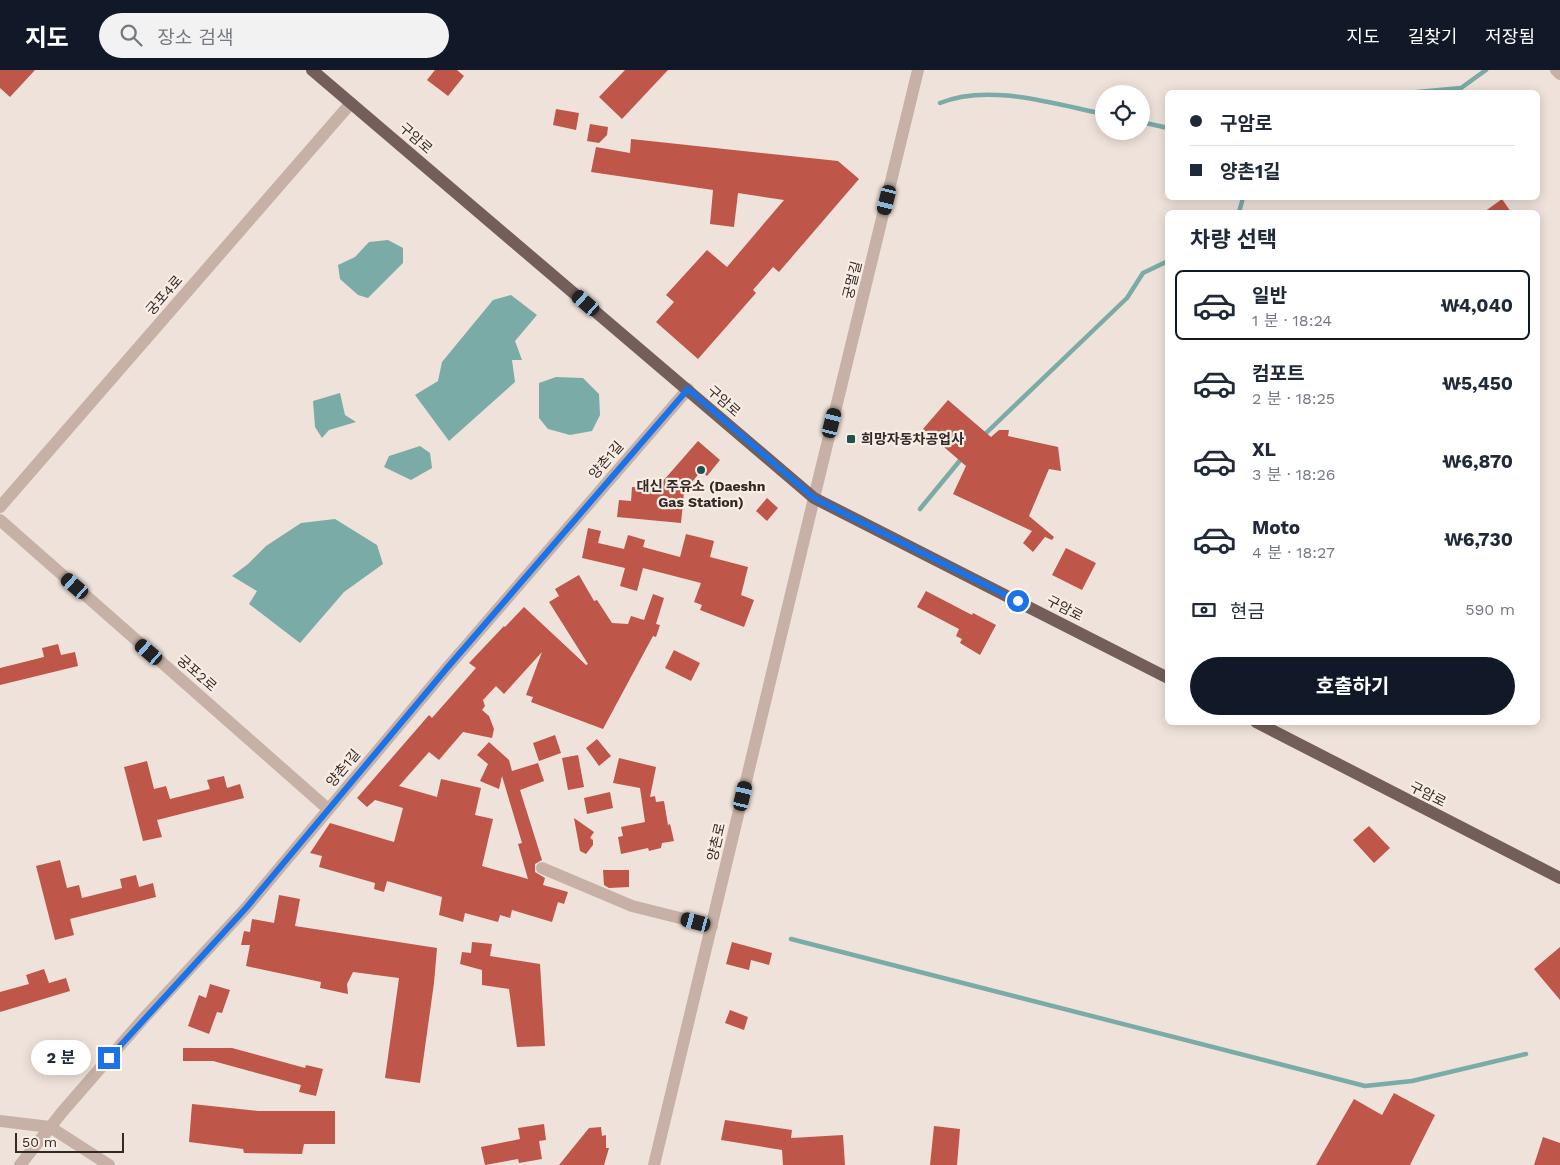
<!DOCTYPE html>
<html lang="ko">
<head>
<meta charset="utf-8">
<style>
	:root { --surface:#fff; --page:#f2f2f3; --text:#1f2937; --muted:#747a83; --line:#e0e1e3; --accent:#111827 }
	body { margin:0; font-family:"Work Sans","Noto Sans KR",sans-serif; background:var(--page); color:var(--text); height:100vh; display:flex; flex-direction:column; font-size:19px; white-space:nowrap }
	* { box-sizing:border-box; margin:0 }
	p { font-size:16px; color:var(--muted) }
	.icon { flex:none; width:28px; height:28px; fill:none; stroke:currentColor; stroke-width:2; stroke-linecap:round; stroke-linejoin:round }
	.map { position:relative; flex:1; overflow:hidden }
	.side { position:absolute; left:1165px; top:140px; width:375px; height:515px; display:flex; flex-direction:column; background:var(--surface); border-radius:8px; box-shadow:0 2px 12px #0003 }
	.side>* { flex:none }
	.top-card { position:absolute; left:1165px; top:20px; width:375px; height:110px; border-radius:8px; box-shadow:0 2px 12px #0003; display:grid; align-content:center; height:110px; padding:0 25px; background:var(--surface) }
	.tools { position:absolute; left:1095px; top:15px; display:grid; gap:10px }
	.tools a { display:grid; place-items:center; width:55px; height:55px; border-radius:50%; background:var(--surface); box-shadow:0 2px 12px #0003; font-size:25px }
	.scale { position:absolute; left:15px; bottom:12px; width:109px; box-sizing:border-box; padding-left:5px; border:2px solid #332927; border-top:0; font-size:14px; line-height:18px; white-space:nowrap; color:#332927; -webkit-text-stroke:4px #f8ede5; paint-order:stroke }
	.end { position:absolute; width:22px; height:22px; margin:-11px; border:6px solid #1a73e8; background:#fff; box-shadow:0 0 0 2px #fff }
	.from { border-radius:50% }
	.bubble { position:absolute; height:35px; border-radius:18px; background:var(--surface); box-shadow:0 2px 12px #0003; font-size:16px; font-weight:700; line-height:35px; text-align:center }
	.car { position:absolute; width:15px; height:30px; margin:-15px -8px; border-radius:6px; box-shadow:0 0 4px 1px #0007; background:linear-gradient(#222 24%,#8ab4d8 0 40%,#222 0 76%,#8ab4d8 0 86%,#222 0) }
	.top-card b { display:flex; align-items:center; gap:18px; height:48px; font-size:19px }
	.top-card b+b { border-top:1px solid var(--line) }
	.top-card i { width:12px; height:12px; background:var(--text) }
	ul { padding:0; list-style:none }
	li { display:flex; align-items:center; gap:15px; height:70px; margin:0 10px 8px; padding:0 15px; border:2px solid transparent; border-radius:8px }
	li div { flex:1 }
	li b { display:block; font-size:19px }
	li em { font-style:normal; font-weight:700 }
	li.selected { border-color:var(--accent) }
	li>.icon { width:45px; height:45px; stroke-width:1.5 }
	h2 { padding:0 25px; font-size:22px; line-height:60px }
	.pay { display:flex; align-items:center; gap:12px; height:55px; padding:0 25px; font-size:19px }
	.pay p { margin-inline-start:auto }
	.primary-button { display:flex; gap:10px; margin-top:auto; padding:10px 25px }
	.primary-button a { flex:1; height:58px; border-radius:30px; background:var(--accent); color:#fff; font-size:20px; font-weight:700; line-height:58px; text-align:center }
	header { display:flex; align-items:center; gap:30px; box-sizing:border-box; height:70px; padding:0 25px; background:var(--accent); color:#fff }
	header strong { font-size:24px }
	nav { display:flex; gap:28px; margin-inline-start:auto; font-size:18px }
	.search { width:350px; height:45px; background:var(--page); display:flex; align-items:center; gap:12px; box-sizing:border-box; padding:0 18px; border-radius:28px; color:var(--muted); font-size:19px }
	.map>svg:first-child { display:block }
	.water { fill:#7aaba6 }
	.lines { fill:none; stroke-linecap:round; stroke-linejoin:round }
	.stream { stroke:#7aaba6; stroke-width:4.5 }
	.building { fill:#be5649 }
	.minor { stroke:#c7b1a6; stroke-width:12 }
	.tertiary { stroke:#c7b1a6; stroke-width:12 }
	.primary { stroke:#745e59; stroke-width:12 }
	.route { stroke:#1a73e8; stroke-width:6 }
	.poi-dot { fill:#1f524f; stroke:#f8ede5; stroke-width:2 }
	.labels { text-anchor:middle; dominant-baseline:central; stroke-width:4.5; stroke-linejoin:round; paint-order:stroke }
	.street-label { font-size:14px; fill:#332927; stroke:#f8ede5 }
	.poi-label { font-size:14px; font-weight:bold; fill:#332927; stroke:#f8ede5; text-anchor:start }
</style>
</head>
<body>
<header>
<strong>지도</strong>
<div class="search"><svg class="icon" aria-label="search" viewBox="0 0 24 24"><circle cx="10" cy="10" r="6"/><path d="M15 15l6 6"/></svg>장소 검색</div>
<nav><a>지도</a><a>길찾기</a><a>저장됨</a></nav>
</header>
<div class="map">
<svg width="1560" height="1095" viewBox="0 0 1560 1095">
	<rect width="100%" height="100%" fill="#efe2da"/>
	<path class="water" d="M388,170l15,8v15l-35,35 -10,-3 -18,-16 -2,-14 17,-8 14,-15z
		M511,225l26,20 -22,26 7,19h-10l3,22 -66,59 -34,-46 23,-14 4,-19 51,-62z
		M556,307l27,1 16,16 1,21 -8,16 -22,4 -22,-6 -9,-11v-35z
		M340,323l5,22 11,7 -27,8 -7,8 -7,-11 -2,-26z
		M420,376l10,7 2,15 -21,12 -27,-13 5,-11z
		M335,449l42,26 6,19 -39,28 -44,51 -51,-39 8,-13 -25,-15 16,-12 18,-18 35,-23z"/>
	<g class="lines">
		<path class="stream" d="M1417,22l44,-4 25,-18
			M940,33c49,-20 114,1 164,11
			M1141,52l27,6
			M1239,142l4,-14
			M983,366l144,-138 16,-25 25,-12
			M920,439l42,-51
			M791,869l574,147 47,-5 114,-27"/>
	</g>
	<path class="building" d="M0,0h35l-25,27 -10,-9z
		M435,0h22l7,6 -16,20 -21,-16z
		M625,0h43l-46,49 -23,-22z
		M556,39l23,4 -3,17 -23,-5z
		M590,54l18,3 -1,8 -8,8 -12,-2z
		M631,69l207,22 21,18 -80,93 -6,-5 -20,23 3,3 -58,66 -42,-37 18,-20 -8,-7 41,-45 20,17 57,-67 -46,-7 -4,34 -24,-3 3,-34 -122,-18 5,-25 34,6z
		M1502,129l9,13h-27z
		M948,330l43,37 8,-7h10l-1,6 50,11 3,24 -12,-2 -20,47 25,21 -2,3 -7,-3 -12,15 -10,-9 9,-12 -79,-37 13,-28 -43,-37z
		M698,371l22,19 -13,16 -6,-5 -17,21 -3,31 -64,-6 2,-17 12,1 1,-14 24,2z
		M767,428l11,10 -11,13 -11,-10z
		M588,458l13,3 -3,12 26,6 4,-14 17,5 -2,7 37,10 6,-23 28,7 -4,16 38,10 -7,28 13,5 -10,27 -44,-17 2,-5 -8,-3 7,-19 -58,-15 -6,23 -17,-5 5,-18 -43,-10z
		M1066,478l30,15 -14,27 -30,-15z
		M579,505l15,26 3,-1 15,23 16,1 3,-8 13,4 9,-26 11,4 -8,26 4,1 -4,12 -3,-1 -50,93 -72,-27 2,-5 -7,-2 16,-43 -38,42 -8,-8 -13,14 2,6 -3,4 7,6 5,13 -2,9 -29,-6 -24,28 -10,-8 -30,34 38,11 4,-18 40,9 -6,27 18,4 -11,47 46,13 -10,-35 4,-1 -20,-67 -3,13 -19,-8 8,-17 -11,-9 12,-13 20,18 3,11 26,-8 6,18 -24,9 22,70 -7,4v8l10,6 -2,7 25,7 -4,12 -6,-2 -6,20 -40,-12 -2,8 -10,-3 -2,7 -33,-9 -2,9 -24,-7 3,-18 -55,-16 -3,11 -10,-3 1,-6 -56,-16 3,-11 -12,-3 20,-30 64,19 9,-34 -28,-8 -8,7 -10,-9 72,-83 3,3 44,-50 -7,-5 35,-37 1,1 19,-20 62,58 2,-1 -39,-62 10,-6 -4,-7z
		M926,521l46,24 1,-2 23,12 -16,30 -20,-12 2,-4 -6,-3 3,-7 -42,-22z
		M58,574l3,11 14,-3 3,14 -78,19v-17l44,-11 -2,-9z
		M674,580l26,13 -9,18 -26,-13z
		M555,665l6,18 -22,8 -6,-18z
		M597,669l14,17 -12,10 -13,-18z
		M578,685l6,32 -16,3 -6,-32z
		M619,688l37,9 -6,30 5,-1 1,6 8,-1 4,24 2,-1 4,17 -12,2 -1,5 -12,3 -1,-3 -27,6 -3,-17 5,-1 -2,-9 24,-5 -5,-34 -27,-5z
		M147,691l7,28 12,-3 4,13 40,-10 -3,-9 17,-4 3,12 13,-4 4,14 -87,22 5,17 -19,4 -19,-74z
		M610,722l3,16 -26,6 -3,-16z
		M574,748l20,14 -4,6 3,2v5l-7,9 -6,-3z
		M1369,756l21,22 -16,15 -21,-23z
		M60,790l7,28 12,-3 3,13 40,-10 -2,-9 16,-4 3,12 14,-4 3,14 -86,22 4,16 -19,5 -19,-74z
		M603,800h26v17l-20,1 -5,-3z
		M279,825l21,4 -5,27 142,22 -3,35 -14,100 -35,-5 14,-100 -46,-6 -6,12 1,10 -28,-6 1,-6 -75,-16 4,-21h-9l3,-14 6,1 2,-13 22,4z
		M472,872l20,2 -2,12 50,8 5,82 -28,1 -8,-58 -27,-4v-15l-22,-6 2,-12 9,1z
		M732,872l40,11 -3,12 -18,-5 -2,10 -23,-6z
		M1560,877v53l-26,-31z
		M44,899l5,14 17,-5 4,13 -70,21v-20l29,-8 -3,-9z
		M210,914l20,6 -8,23 -5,-1 -8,22 -21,-8 11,-31 7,3z
		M730,940l18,7 -4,13 -19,-7z
		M183,978h49l73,20 1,-3 17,4 -7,27 -17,-4 2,-7 -88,-24h-30z
		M1394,1023l41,22 -25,50h-94l38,-66 28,16z
		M192,1034l66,7h77v33h-31l-2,10 -58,-1 -1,-4 -54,-7z
		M725,1050l67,10 -1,8 52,-3 2,30h-62l-1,-15 -61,-10z
		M544,1054l2,16 -7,1 3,18 -23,4 -1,-4 -33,6 -4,-18 39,-8 -2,-11z
		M934,1056l26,3 -3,36h-27z
		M601,1057l1,9 4,-1v13h3l-5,17h-45l30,-37z
		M1543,1067l17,6v22h-26z"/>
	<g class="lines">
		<path class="minor" d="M0,437l351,-404
			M542,798l90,38 80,20
			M50,1057l59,38
			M20,1095l43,-54 81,-93 102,-110 201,-240 241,-279
			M654,1095l160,-667"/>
		<path class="tertiary" d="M1556,0l4,4
			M814,428l104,-428
			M0,450l328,289
			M0,1051l50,6"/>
		<path class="primary" d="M312,0l502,428 354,180
			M1256,652l304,156"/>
	</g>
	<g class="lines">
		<path class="route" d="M109,988l137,-150 201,-240 241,-279 126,109 204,103"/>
	</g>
	<g class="poi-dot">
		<rect x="846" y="364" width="10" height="10" rx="2.5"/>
		<circle cx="701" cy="400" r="5"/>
	</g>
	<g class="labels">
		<g class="street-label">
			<text transform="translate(416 68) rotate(41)">구암로</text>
			<text transform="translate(852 210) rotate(-76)">궁멀길</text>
			<text transform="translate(164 225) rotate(-49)">궁포4로</text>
			<text transform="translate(724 331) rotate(41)">구암로</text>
			<text transform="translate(606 390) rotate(-49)">양촌1길</text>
			<text transform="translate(1065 538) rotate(27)">구암로</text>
			<text transform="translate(197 603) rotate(41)">궁포2로</text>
			<text transform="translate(343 698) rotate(-50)">양촌1길</text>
			<text transform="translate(1428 724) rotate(27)">구암로</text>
			<text transform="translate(716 772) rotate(-77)">양촌로</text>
		</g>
		<g class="poi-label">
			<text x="861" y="369">희망자동차공업사</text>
			<text x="701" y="416" text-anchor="middle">대신 주유소 (Daeshn<tspan x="701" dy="16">Gas Station)</tspan></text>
		</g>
	</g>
</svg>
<div class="tools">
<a><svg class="icon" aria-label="locate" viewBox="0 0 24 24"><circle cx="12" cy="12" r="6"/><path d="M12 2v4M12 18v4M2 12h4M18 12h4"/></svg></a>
</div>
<div class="scale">50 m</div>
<i class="end from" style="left:1018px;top:531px"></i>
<i class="end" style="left:109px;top:988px"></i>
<div class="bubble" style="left:31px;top:970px;width:60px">2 분</div>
<i class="car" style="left:887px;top:130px;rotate:194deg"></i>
<i class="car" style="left:586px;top:233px;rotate:311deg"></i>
<i class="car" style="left:832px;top:353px;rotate:14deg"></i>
<i class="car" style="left:75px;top:516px;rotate:311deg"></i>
<i class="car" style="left:149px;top:582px;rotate:311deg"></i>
<i class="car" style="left:743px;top:726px;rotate:13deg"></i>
<i class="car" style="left:696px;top:852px;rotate:285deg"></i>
<div class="top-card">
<b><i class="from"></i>구암로</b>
<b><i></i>양촌1길</b>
</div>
<section class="side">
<h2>차량 선택</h2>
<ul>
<li class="selected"><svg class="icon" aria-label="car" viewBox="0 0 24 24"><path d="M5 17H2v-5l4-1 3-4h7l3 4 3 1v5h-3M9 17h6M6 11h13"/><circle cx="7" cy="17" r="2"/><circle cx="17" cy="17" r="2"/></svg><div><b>일반</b><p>1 분 · 18:24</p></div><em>₩4,040</em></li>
<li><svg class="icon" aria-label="car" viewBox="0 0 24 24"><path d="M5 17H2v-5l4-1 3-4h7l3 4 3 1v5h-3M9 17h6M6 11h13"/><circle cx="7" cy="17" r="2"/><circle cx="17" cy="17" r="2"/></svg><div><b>컴포트</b><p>2 분 · 18:25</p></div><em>₩5,450</em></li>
<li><svg class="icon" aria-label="car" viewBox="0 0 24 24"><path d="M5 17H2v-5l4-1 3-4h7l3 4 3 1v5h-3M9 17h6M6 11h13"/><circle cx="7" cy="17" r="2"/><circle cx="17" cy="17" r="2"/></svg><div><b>XL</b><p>3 분 · 18:26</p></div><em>₩6,870</em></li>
<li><svg class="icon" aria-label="car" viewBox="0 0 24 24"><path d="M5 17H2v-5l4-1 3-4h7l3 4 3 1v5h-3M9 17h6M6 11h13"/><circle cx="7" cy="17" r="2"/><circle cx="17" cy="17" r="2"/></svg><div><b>Moto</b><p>4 분 · 18:27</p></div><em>₩6,730</em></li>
</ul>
<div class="pay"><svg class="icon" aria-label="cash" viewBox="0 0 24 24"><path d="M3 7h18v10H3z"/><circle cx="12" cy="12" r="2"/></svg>현금<p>590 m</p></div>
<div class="primary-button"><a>호출하기</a></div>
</section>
</div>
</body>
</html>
